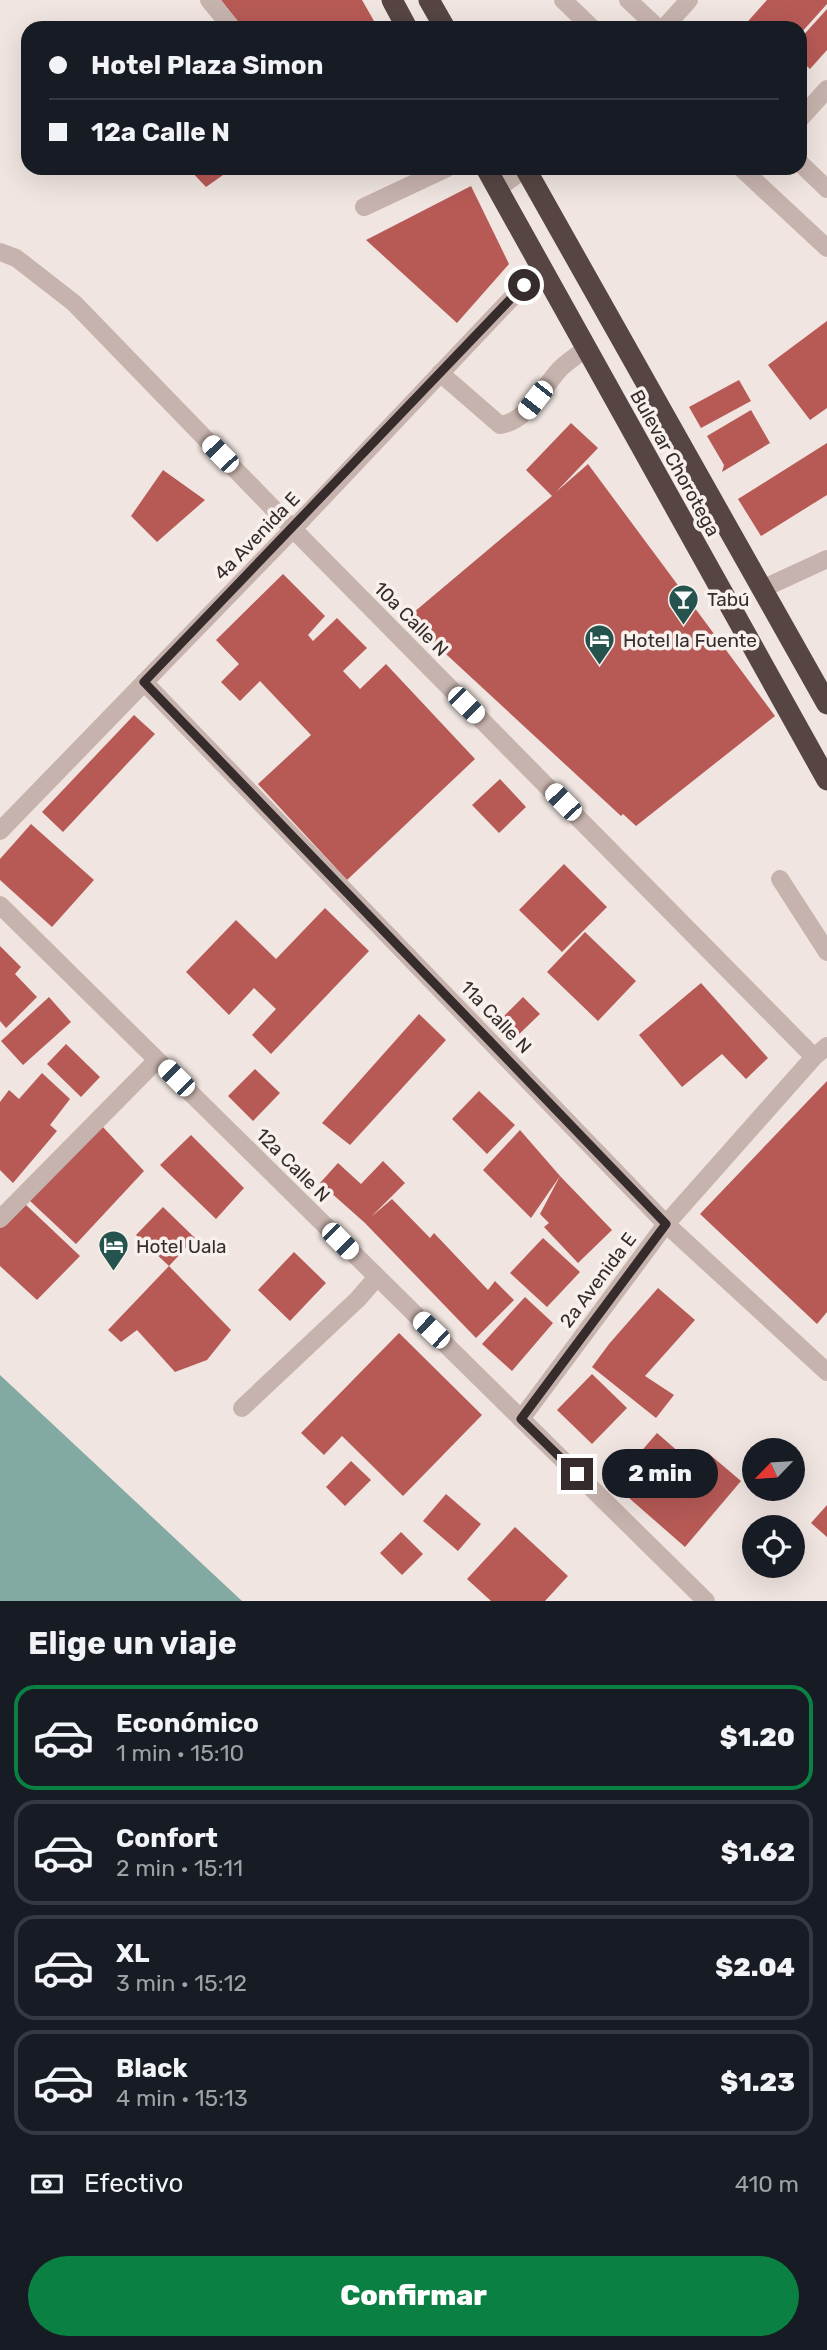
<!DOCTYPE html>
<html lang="es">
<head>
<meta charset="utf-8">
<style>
	:root { --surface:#171b24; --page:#20242c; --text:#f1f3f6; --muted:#9ea1a6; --line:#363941; --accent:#0b8043 }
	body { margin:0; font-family:Rubik,sans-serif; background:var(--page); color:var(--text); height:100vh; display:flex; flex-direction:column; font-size:26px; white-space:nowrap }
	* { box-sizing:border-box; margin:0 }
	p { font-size:23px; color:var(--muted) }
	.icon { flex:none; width:38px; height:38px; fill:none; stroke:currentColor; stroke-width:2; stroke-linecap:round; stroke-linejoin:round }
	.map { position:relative; height:1601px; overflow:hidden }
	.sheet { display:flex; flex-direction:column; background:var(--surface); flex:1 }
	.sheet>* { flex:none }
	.guide { position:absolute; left:21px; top:21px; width:786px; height:154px; border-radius:21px; box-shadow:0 7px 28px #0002; display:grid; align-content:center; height:154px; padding:0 28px; background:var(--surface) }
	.needle { width:46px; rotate:245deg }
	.tools { position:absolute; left:742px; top:1438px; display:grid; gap:14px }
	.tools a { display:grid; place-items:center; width:63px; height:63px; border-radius:50%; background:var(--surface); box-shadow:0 7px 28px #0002; font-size:35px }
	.end { position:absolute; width:32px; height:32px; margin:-16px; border:9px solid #362c2b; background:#fff; box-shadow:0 0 0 4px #fff }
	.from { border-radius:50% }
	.bubble { position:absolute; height:49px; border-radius:24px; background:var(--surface); box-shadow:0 7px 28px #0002; font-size:23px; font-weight:800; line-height:49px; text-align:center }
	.car { position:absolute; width:21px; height:42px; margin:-21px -10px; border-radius:9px; box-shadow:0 0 5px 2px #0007; background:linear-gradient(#fff 24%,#345 0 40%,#fff 0 76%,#345 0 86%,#fff 0) }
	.guide b { display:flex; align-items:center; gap:24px; height:66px; font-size:26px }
	.guide b+b { border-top:2px solid var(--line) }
	.guide i { width:18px; height:18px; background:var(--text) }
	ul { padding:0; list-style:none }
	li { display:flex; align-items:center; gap:21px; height:105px; margin:0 14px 10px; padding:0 14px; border:4px solid var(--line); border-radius:21px }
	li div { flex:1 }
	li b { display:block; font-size:26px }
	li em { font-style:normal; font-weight:800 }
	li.on { border-color:var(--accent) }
	li>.icon { width:63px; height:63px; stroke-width:1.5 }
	h2 { padding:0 28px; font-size:32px; line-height:84px }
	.pay { display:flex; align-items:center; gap:18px; height:77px; padding:0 28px; font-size:26px }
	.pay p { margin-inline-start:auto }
	.action { display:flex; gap:14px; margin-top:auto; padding:14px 28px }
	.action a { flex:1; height:80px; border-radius:42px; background:var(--accent); color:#fff; font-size:28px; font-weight:800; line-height:80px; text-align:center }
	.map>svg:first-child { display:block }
	.water { fill:#82aaa3 }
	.building { fill:#b75a56 }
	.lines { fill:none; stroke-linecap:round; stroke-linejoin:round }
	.minor { stroke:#c7b3ad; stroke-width:18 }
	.highway { stroke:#564543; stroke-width:21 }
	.route { stroke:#362c2b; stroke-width:9 }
	.labels { text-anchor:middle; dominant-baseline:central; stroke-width:7; stroke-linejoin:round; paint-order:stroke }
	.street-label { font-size:19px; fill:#362c2b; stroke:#f8f0ec }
	.poi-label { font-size:19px; fill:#362c2b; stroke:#f8f0ec; text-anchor:start }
</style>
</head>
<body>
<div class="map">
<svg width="827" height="1601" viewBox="0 0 827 1601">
	<rect width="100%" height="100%" fill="#f0e5e0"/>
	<path class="water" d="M0,1375l242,226h-242z"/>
	<path class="building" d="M221,0h141l16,28h-135z
		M767,0h60v4l-27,30v-6h-58z
		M827,9v41l-17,19 -10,-9v-21z
		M188,168h45l-27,19z
		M471,186l38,78 -52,59 -91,-83z
		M827,321v87l-17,12 -42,-55z
		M739,380l12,21 -50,27 -12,-21z
		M751,410l19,33 -48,29 2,-7 -17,-29z
		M571,423l27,25 -42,44 32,-28 187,252 -139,110 -13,-12 -2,2 -214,-198 145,-122 -26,-26z
		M827,443v52l-66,41 -23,-37z
		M163,470l42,30 -48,42 -26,-26z
		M283,574l42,42 -17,19 5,6 24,-23 30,30 -24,23 17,18 26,-25 89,95 -128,121 -89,-96 53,-49 -51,-54 -20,20 -19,-19 18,-18 -23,-24z
		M134,715l21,19 -92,98 -21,-20z
		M500,779l26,28 -27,26 -27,-28z
		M31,824l63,56 -42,47 -52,-47v-21z
		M564,864l43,43 -45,45 -43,-42z
		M325,908l44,43 -98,103 -19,-19 24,-26 -22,-21 -25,27 -43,-43 50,-52 40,39z
		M585,932l51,49 -38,40 -51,-49z
		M0,946l21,21 -6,7 22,23 -31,31 -6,-7z
		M701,983l67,75 -22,21 -24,-25 -40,33 -43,-52z
		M49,997l22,25 -48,43 -22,-24z
		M523,997l17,17 -26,25 -16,-17z
		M419,1014l27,26 -96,105 -28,-22z
		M66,1044l34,33 -19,20 -34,-33z
		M255,1069l25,24 -27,28 -25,-25z
		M42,1073l28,26 -20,26 7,6 -44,52 -13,-13v-68l9,-12 10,9z
		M827,1081v231l-10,12 -117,-110z
		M479,1091l36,34 -28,29 -35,-35z
		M102,1126l42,45 -68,73 -47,-44z
		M520,1130l40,46 -29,42 -48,-48z
		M191,1135l53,53 -28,31 -56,-54z
		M383,1161l22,22 -34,34 21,-18 38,39 4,-5 54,57 7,-9 19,19 -38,38 -111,-115 -45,-40 18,-20 23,21z
		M560,1176l52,54 -34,33 -34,-36 5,-4 -9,-9z
		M25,1204l55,52 -43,44 -37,-34v-38z
		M163,1207l32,31 -26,28 62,64 -24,30 -32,12 -38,-42 -16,12 -13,-12 61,-64 -33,-31z
		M543,1238l37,34 -33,35 -37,-34z
		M294,1252l32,31 -36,38 -32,-31z
		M658,1288l37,32 -50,56 29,19 -18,23 -64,-51 17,-23z
		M525,1297l28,26 -41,48 -30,-27z
		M399,1333l83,82 -79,81 -61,-60 -18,19 -23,-22z
		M592,1374l35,34 -35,36 -35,-34z
		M657,1433l39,34 12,-14 33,28 -56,66 -72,-63z
		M351,1461l20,19 -26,26 -19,-19z
		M446,1494l35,30 -23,27 -35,-30z
		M827,1505v32l-16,-14z
		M515,1527l53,49 -23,25h-54l-24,-22z
		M401,1532l22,22 -21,21 -22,-22z"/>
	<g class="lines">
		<path class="minor" d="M209,0l23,28
			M563,0l29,28
			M628,0l30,28
			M664,28l25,-28
			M800,119l27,-30
			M800,163l27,26
			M741,168l86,80
			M497,189l29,-21
			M364,207l83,-39
			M0,252l16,6 58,45 219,226 521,528
			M440,373l60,52c28,-4 41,-35 59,-55 7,-8 18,-14 26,-21
			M762,589l65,-30
			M144,682l522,542 161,148
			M0,831l293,-302 248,-262
			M780,879l47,73
			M0,905l706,696
			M0,1219l157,-159
			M242,1408l116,-109 19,-22
			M521,1419l145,-195 148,-167 13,-11"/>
		<path class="highway" d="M392,0l15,28
			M429,0l16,28
			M486,168l341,612
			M525,168l302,536"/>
	</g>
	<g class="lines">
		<path class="route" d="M524,285l-380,397 522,542 -145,195 56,55"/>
	</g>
	<defs>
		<symbol id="bar-pin" viewBox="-11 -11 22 30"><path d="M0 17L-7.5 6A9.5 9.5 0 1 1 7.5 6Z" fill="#25534d" stroke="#f8f0ec"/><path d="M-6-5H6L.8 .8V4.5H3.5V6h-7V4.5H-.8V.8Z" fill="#fff"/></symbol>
		<symbol id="hotel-pin" viewBox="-11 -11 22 30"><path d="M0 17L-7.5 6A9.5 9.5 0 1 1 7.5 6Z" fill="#25534d" stroke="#f8f0ec"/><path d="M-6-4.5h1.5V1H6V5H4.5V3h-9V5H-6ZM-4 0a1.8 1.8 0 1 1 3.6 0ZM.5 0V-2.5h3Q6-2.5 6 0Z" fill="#fff"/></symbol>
	</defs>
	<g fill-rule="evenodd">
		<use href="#bar-pin" x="666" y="582" width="35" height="47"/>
		<use href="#hotel-pin" x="582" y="622" width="35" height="47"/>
		<use href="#hotel-pin" x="96" y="1228" width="35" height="47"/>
	</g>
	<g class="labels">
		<g class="street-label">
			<text transform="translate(675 463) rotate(61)">Bulevar Chorotega</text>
			<text transform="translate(257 536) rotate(-46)">4a Avenida E</text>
			<text transform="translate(411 619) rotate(45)">10a Calle N</text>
			<text transform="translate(496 1017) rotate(46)">11a Calle N</text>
			<text transform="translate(293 1165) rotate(45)">12a Calle N</text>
			<text transform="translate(598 1280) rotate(-53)">2a Avenida E</text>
		</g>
		<g class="poi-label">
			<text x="707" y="599">Tabú</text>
			<text x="623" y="640">Hotel la Fuente</text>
			<text x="136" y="1246">Hotel Uala</text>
		</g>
	</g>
</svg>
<div class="tools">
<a><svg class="needle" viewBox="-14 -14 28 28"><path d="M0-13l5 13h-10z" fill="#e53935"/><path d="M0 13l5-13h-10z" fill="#9ea1a6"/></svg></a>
<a><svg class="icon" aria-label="locate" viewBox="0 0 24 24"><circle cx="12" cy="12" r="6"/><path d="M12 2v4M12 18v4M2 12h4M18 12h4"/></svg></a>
</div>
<i class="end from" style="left:524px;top:285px"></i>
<i class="end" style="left:577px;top:1474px"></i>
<div class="bubble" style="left:602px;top:1449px;width:116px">2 min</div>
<i class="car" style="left:535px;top:400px;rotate:218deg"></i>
<i class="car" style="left:220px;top:454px;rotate:316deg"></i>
<i class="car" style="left:466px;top:705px;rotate:135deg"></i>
<i class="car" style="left:563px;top:802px;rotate:316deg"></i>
<i class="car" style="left:176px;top:1078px;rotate:315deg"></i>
<i class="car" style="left:340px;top:1241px;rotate:135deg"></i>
<i class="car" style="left:431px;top:1330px;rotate:314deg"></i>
<div class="guide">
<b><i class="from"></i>Hotel Plaza Simon</b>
<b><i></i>12a Calle N</b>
</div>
</div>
<section class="sheet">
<h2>Elige un viaje</h2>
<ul>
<li class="on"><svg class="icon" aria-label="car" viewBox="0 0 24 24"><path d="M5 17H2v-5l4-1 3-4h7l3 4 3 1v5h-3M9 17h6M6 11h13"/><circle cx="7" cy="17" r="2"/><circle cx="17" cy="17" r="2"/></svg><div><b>Económico</b><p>1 min · 15:10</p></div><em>$1.20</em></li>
<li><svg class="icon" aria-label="car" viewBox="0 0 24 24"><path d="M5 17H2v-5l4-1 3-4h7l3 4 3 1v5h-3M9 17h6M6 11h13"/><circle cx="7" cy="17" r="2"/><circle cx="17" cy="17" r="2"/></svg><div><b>Confort</b><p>2 min · 15:11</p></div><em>$1.62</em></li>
<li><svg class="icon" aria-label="car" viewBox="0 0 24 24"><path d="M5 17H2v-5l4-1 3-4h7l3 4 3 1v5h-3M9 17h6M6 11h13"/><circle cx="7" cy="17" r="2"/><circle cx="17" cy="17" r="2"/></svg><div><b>XL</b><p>3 min · 15:12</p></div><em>$2.04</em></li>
<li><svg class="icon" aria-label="car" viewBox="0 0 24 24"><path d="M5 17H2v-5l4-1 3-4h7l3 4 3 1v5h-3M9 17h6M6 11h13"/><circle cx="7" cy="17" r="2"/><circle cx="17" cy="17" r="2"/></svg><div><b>Black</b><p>4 min · 15:13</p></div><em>$1.23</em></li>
</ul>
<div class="pay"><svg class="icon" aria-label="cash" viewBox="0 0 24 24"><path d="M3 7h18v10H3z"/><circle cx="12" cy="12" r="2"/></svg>Efectivo<p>410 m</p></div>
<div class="action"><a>Confirmar</a></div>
</section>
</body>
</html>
